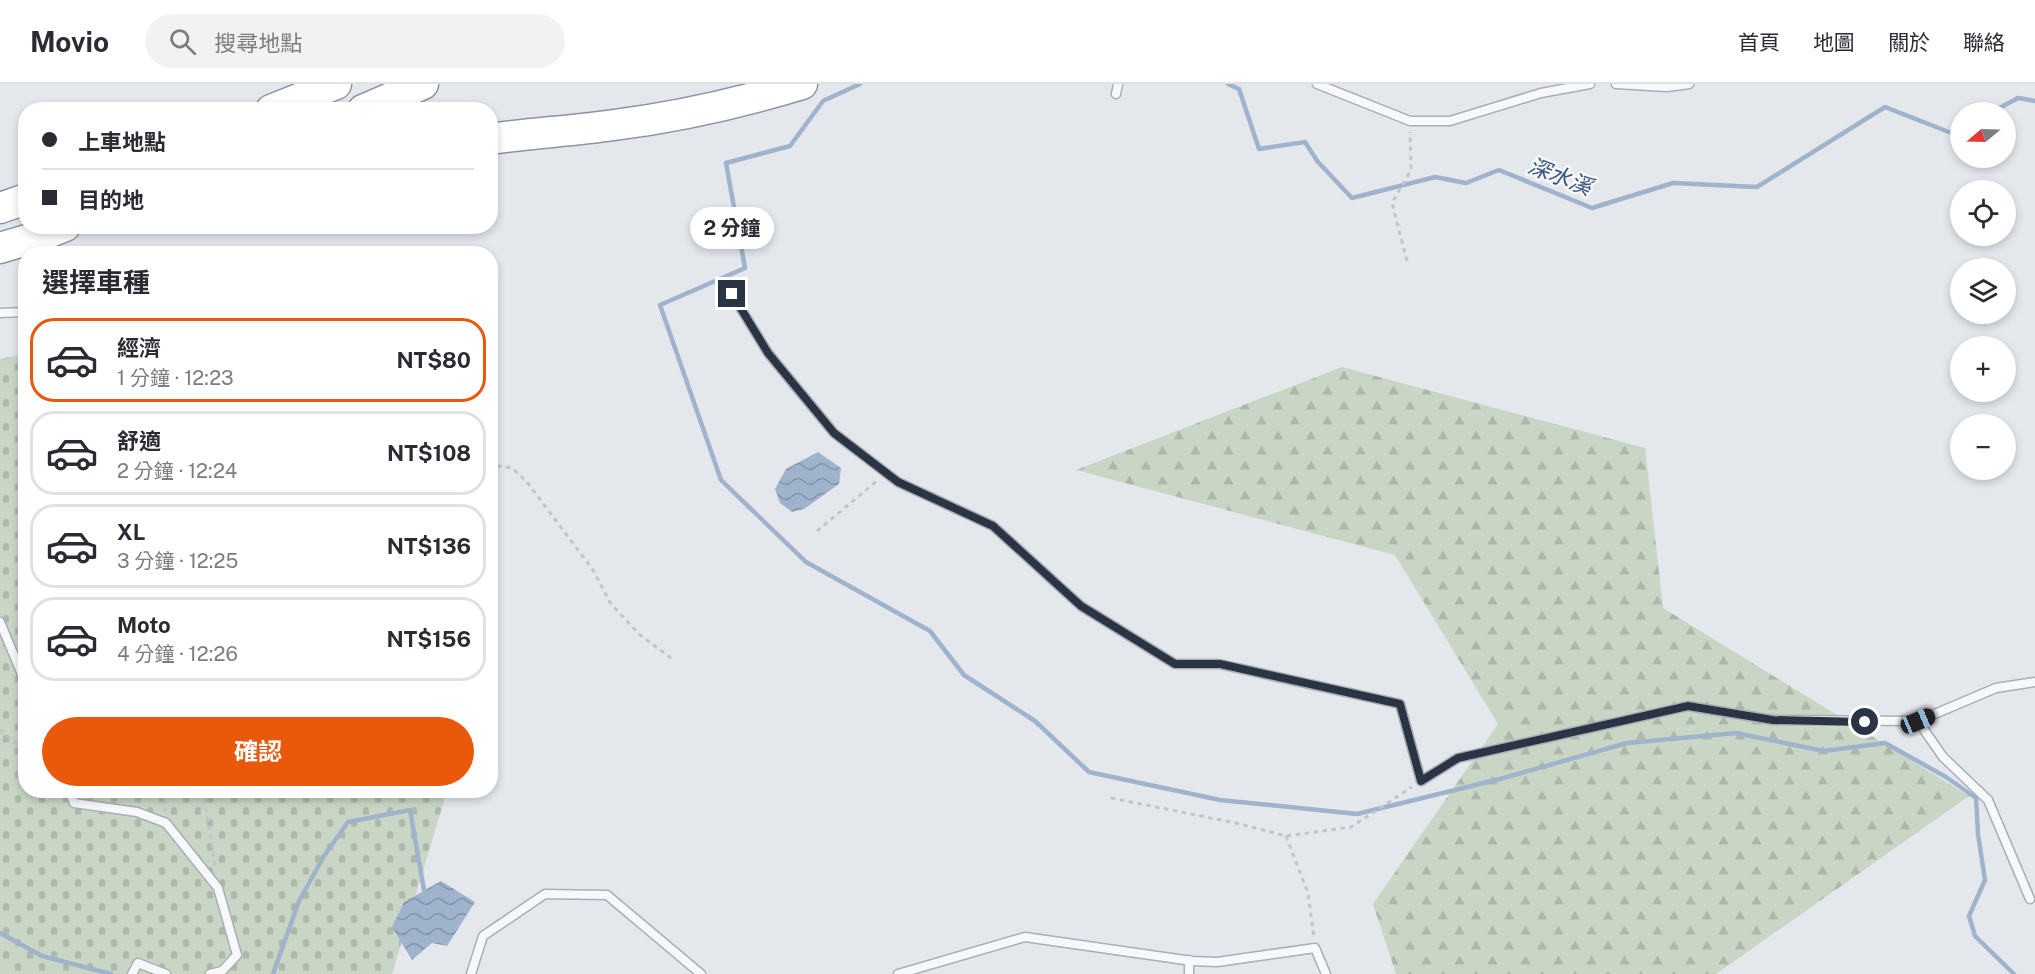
<!DOCTYPE html>
<html lang="zh-TW">
<head>
<meta charset="utf-8">
<style>
	:root { --surface:#fff; --page:#f2f2f3; --text:#2b2b33; --muted:#7c7c81; --line:#e1e1e2; --accent:#ea580c }
	body { margin:0; font-family:"Public Sans","Noto Sans TC",sans-serif; background:var(--page); color:var(--text); height:100vh; display:flex; flex-direction:column; font-size:22px; white-space:nowrap }
	* { box-sizing:border-box; margin:0 }
	p { font-size:20px; color:var(--muted) }
	.icon { flex:none; width:33px; height:33px; fill:none; stroke:currentColor; stroke-width:2; stroke-linecap:round; stroke-linejoin:round }
	.map { position:relative; flex:1; overflow:hidden }
	.drawer { position:absolute; left:18px; top:162px; width:480px; height:552px; display:flex; flex-direction:column; background:var(--surface); border-radius:24px; box-shadow:0 3px 9px #0003 }
	.drawer>* { flex:none }
	.hud { position:absolute; left:18px; top:18px; width:480px; height:132px; border-radius:24px; box-shadow:0 3px 9px #0003; display:grid; align-content:center; height:132px; padding:0 24px; background:var(--surface) }
	.needle { width:39px; rotate:251deg }
	.tools { position:absolute; left:1950px; top:18px; display:grid; gap:12px }
	.tools a { display:grid; place-items:center; width:66px; height:66px; border-radius:50%; background:var(--surface); box-shadow:0 3px 9px #0003; font-size:30px }
	.end { position:absolute; width:27px; height:27px; margin:-14px; border:8px solid #2b3445; background:#fff; box-shadow:0 0 0 3px #fff }
	.from { border-radius:50% }
	.bubble { position:absolute; height:42px; border-radius:21px; background:var(--surface); box-shadow:0 3px 9px #0003; font-size:20px; font-weight:700; line-height:42px; text-align:center }
	.car { position:absolute; width:18px; height:36px; margin:-18px -9px; border-radius:8px; box-shadow:0 0 4px 2px #0007; background:linear-gradient(#222 24%,#8ab4d8 0 40%,#222 0 76%,#8ab4d8 0 86%,#222 0) }
	.hud b { display:flex; align-items:center; gap:21px; height:57px; font-size:22px }
	.hud b+b { border-top:2px solid var(--line) }
	.hud i { width:15px; height:15px; background:var(--text) }
	ul { padding:0; list-style:none }
	li { display:flex; align-items:center; gap:18px; height:84px; margin:0 12px 9px; padding:0 12px; border:3px solid var(--line); border-radius:24px }
	li div { flex:1 }
	li b { display:block; font-size:22px }
	li em { font-style:normal; font-weight:700 }
	li.active { border-color:var(--accent) }
	li>.icon { width:54px; height:54px; stroke-width:1.5 }
	h2 { padding:0 24px; font-size:27px; line-height:72px }
	.action { display:flex; gap:12px; margin-top:auto; padding:12px 24px }
	.action a { flex:1; height:69px; border-radius:36px; background:var(--accent); color:#fff; font-size:24px; font-weight:700; line-height:69px; text-align:center }
	header { display:flex; align-items:center; gap:36px; box-sizing:border-box; height:84px; padding:0 30px; background:var(--surface); border-bottom:2px solid var(--line) }
	header strong { font-size:28px }
	nav { display:flex; gap:33px; margin-inline-start:auto; font-size:21px }
	.search { width:420px; height:54px; background:var(--page); display:flex; align-items:center; gap:15px; box-sizing:border-box; padding:0 21px; border-radius:33px; color:var(--muted); font-size:22px }
	.map>svg:first-child { display:block }
	.forest { fill:url(#forest-firs) }
	.cemetery { fill:url(#cemetery-stones) }
	.water { fill:url(#water-waves) }
	.lines { fill:none; stroke-linecap:round; stroke-linejoin:round }
	.stream { stroke:#9fb4cc; stroke-width:4.5 }
	.service-casing { stroke:#a9aeb7; stroke-width:11 }
	.motorway-casing { stroke:#8b94a3; stroke-width:33 }
	.path { stroke:#c2c5cb; stroke-width:3; stroke-dasharray:4.5 4.5; stroke-linecap:butt }
	.service { stroke:#f7f8fa; stroke-width:8 }
	.motorway { stroke:#fff; stroke-width:30 }
	.route { stroke:#2b3445; stroke-width:8 }
	.labels { text-anchor:middle; dominant-baseline:central; stroke-width:5; stroke-linejoin:round; paint-order:stroke }
	.water-label { font-size:22px; font-style:italic; fill:#34527a; stroke:#f4f6f9 }
</style>
</head>
<body>
<header>
<strong>Movio</strong>
<div class="search"><svg class="icon" aria-label="search" viewBox="0 0 24 24"><circle cx="10" cy="10" r="6"/><path d="M15 15l6 6"/></svg>搜尋地點</div>
<nav><a>首頁</a><a>地圖</a><a>關於</a><a>聯絡</a></nav>
</header>
<div class="map">
<svg width="2035" height="890" viewBox="0 0 2035 890">
	<defs>
		<pattern id="forest-firs" width="22" height="20" patternUnits="userSpaceOnUse" patternTransform="scale(1.5)"><rect width="22" height="20" fill="#c9d6c5"/><path d="M5 1l3.5 6h-7zM16 11l3.5 6h-7z" fill="#adb8ab"/></pattern>
		<pattern id="cemetery-stones" width="16" height="16" patternUnits="userSpaceOnUse" patternTransform="scale(1.5)"><rect width="16" height="16" fill="#c9d6c5"/><path d="M2 7V4a2 2 0 0 1 4 0v3zM10 15v-3a2 2 0 0 1 4 0v3z" fill="#adb8ab"/></pattern>
		<pattern id="water-waves" width="16" height="10" patternUnits="userSpaceOnUse" patternTransform="scale(1.5)"><rect width="16" height="10" fill="#9fb4cc"/><path d="M0 5q4-4 8 0t8 0" fill="none" stroke="#8293a7"/></pattern>
	</defs>
	<rect width="100%" height="100%" fill="#e4e7ec"/>
	<path class="forest" d="M1342,283l303,81 18,160 306,188 -253,178h-320l-23,-70 125,-180 -103,-169 -319,-85z"/>
	<path class="cemetery" d="M25,270l1,436 421,1 -55,183h-392v-615z"/>
	<path class="water" d="M818,368l23,16 -2,16 -35,25 -12,3 -12,-9 -5,-14 11,-20z
		M441,797l34,21 -28,44 -15,-3 -20,17 -20,-33 12,-25z"/>
	<g class="lines">
		<path class="stream" d="M860,0l-37,17 -33,45 -64,17 19,105 -85,37 61,175 85,82 124,69 34,44 71,46 54,51 131,28 137,14 143,-35 127,-36 109,-10 88,18 61,-8 61,34 30,21 2,36 7,46 -16,36 6,20 39,38
			M1228,0l11,5 20,60 46,-7 13,20 34,36 83,-21 31,6 33,-13 93,38 81,-25 84,4 128,-80 69,27 6,-3
			M1992,28l26,-14 17,3
			M0,849l42,23 69,18
			M273,890l26,-73 25,-45 24,-34 62,-12 14,80"/>
		<defs>
			<path id="service" d="M1317,0l93,37h40l91,-28 49,-9
				M1616,0l51,3 22,-3
				M1116,10l2,-10
				M732,210l36,59 66,80 64,49 95,44 88,80 94,58h44l181,40 21,77 37,-23 230,-52 85,14 145,1 78,-33 39,-6
				M0,229l26,-1
				M0,538l26,62
				M1918,637l25,36 45,43 42,99
				M69,706l5,13 63,9 29,11 52,65 19,67 -15,16 -12,3
				M132,890l6,-11 28,11
				M471,890l12,-38 62,-42 62,1 94,79
				M898,890l127,-37 167,24 25,1 98,-14 11,26
				M1189,890v-14"/>
			<path id="motorway" d="M271,26l65,-26
				M363,26l60,-26
				M490,55c41,-6 83,-8 124,-14 64,-8 126,-22 188,-41
				M0,124l26,-9
				M0,164l40,-12 25,-10"/>
		</defs>
		<use href="#service" class="service-casing"/>
		<use href="#motorway" class="motorway-casing"/>
		<path class="path" d="M1407,177l-15,-58 19,-33 -1,-38
			M490,388l8,-6 14,2 15,14 66,88 18,34 29,31 31,23
			M817,447l61,-51
			M0,646l20,16 6,10
			M165,706v22
			M203,706l12,76
			M1111,714l125,25 50,13 65,-9 61,-40
			M1286,752l22,57 6,45"/>
		<use href="#service" class="service"/>
		<use href="#motorway" class="motorway"/>
	</g>
	<g class="lines">
		<path class="route" d="M732,210l36,59 66,80 64,49 95,44 88,80 94,58h45l180,40 21,77 37,-23 230,-52 85,14 92,2"/>
	</g>
	<g class="labels">
		<g class="water-label">
			<text transform="translate(1560 92) rotate(21)">深水溪</text>
		</g>
	</g>
</svg>
<div class="tools">
<a><svg class="needle" viewBox="-14 -14 28 28"><path d="M0-13l5 13h-10z" fill="#e53935"/><path d="M0 13l5-13h-10z" fill="#7c7c81"/></svg></a>
<a><svg class="icon" aria-label="locate" viewBox="0 0 24 24"><circle cx="12" cy="12" r="6"/><path d="M12 2v4M12 18v4M2 12h4M18 12h4"/></svg></a>
<a><svg class="icon" aria-label="layers" viewBox="0 0 24 24"><path d="M12 4l9 5-9 5-9-5zM3 14l9 5 9-5"/></svg></a>
<a>+</a>
<a>−</a>
</div>
<i class="end from" style="left:1865px;top:638px"></i>
<i class="end" style="left:732px;top:210px"></i>
<div class="bubble" style="left:690px;top:123px;width:84px">2 分鐘</div>
<i class="car" style="left:1918px;top:637px;rotate:67deg"></i>
<div class="hud">
<b><i class="from"></i>上車地點</b>
<b><i></i>目的地</b>
</div>
<section class="drawer">
<h2>選擇車種</h2>
<ul>
<li class="active"><svg class="icon" aria-label="car" viewBox="0 0 24 24"><path d="M5 17H2v-5l4-1 3-4h7l3 4 3 1v5h-3M9 17h6M6 11h13"/><circle cx="7" cy="17" r="2"/><circle cx="17" cy="17" r="2"/></svg><div><b>經濟</b><p>1 分鐘 · 12:23</p></div><em>NT$80</em></li>
<li><svg class="icon" aria-label="car" viewBox="0 0 24 24"><path d="M5 17H2v-5l4-1 3-4h7l3 4 3 1v5h-3M9 17h6M6 11h13"/><circle cx="7" cy="17" r="2"/><circle cx="17" cy="17" r="2"/></svg><div><b>舒適</b><p>2 分鐘 · 12:24</p></div><em>NT$108</em></li>
<li><svg class="icon" aria-label="car" viewBox="0 0 24 24"><path d="M5 17H2v-5l4-1 3-4h7l3 4 3 1v5h-3M9 17h6M6 11h13"/><circle cx="7" cy="17" r="2"/><circle cx="17" cy="17" r="2"/></svg><div><b>XL</b><p>3 分鐘 · 12:25</p></div><em>NT$136</em></li>
<li><svg class="icon" aria-label="car" viewBox="0 0 24 24"><path d="M5 17H2v-5l4-1 3-4h7l3 4 3 1v5h-3M9 17h6M6 11h13"/><circle cx="7" cy="17" r="2"/><circle cx="17" cy="17" r="2"/></svg><div><b>Moto</b><p>4 分鐘 · 12:26</p></div><em>NT$156</em></li>
</ul>
<div class="action"><a>確認</a></div>
</section>
</div>
</body>
</html>
